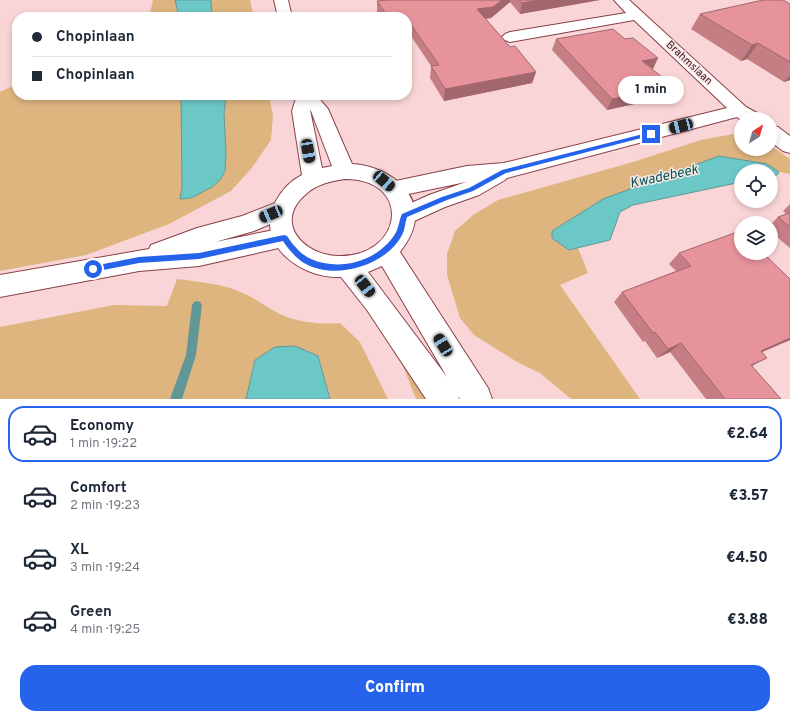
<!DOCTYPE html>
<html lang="en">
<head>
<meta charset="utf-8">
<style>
	:root { --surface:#fff; --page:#f6f6f7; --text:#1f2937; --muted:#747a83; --line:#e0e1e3; --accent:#2563eb }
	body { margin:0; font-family:Overpass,sans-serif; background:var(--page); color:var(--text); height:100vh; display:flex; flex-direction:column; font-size:15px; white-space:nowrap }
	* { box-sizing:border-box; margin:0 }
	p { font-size:13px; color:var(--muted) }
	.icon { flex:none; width:22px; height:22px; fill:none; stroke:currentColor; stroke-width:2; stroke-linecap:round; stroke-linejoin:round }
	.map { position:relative; height:399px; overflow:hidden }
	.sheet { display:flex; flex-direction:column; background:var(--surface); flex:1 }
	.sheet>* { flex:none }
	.banner { position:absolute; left:12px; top:12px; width:400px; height:88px; border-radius:16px; box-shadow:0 2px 6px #0003; display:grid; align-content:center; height:88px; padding:0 20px; background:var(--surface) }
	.needle { width:26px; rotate:37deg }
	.buttons { position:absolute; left:734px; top:112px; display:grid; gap:8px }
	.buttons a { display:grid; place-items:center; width:44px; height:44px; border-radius:50%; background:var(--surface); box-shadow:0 2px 6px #0003; font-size:20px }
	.end { position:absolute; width:18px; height:18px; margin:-9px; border:5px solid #2563eb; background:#fff; box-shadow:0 0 0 2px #fff }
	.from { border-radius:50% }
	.bubble { position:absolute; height:28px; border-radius:14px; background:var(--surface); box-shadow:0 2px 6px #0003; font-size:13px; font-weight:800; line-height:28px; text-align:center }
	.car { position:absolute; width:12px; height:24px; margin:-12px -6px; border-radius:5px; box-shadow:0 0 3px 1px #0007; background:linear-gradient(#222 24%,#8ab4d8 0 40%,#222 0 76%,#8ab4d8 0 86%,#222 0) }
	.banner b { display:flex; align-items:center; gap:14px; height:38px; font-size:15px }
	.banner b+b { border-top:1px solid var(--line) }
	.banner i { width:10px; height:10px; background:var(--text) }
	ul { padding:7px 0 0; list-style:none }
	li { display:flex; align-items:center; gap:12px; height:56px; margin:0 8px 6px; padding:0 12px; border:2px solid transparent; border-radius:16px }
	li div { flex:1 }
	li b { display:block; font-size:15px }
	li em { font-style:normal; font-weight:800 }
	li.on { border-color:var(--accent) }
	li>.icon { width:36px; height:36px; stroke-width:1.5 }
	.cta { display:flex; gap:8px; margin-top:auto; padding:8px 20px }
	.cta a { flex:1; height:46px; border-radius:16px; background:var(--accent); color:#fff; font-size:16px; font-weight:800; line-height:46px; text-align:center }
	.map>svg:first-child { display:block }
	.green { fill:#deb57f }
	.water { fill:#6cc8c6; stroke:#619797 }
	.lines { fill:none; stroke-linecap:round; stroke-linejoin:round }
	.stream { fill:#619797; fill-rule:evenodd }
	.minor-casing { stroke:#8a4049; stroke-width:2 }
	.major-casing { stroke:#8a4049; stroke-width:2 }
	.minor { fill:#fff; fill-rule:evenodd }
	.major { fill:#fff; fill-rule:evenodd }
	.wall { fill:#c67e85 }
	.shaded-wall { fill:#a1676c }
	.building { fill:#e6939b; stroke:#a1676c }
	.route { fill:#2563eb }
	.labels { text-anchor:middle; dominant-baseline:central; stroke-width:3; stroke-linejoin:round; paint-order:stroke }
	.far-street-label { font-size:11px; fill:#472629; stroke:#fae7e8 }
	.water-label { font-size:14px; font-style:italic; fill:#005655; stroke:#fae7e8 }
</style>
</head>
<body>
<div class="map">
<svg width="790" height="399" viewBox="0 0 790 399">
	<rect width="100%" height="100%" fill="#f9d5d7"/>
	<path class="green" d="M153,0h22l4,17h-30z
		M211,0h39l4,17h-42z
		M17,84v11h164l1,93 -2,11 40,-19 5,-9 1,-18 -2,-40 2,-18h43l4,21 -2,24 -20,29 -20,22 -62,33 -83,31 -86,16v-179z
		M733,134h8v15h30v-3l19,13v15l-11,-2 -6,-4 -54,-12 -38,14 -129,61v7l17,12 9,-2 10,25 -28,12 80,114h-69l-31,-26 -23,-11 -43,-27 -14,-17 -13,-43v-21l8,-23 18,-16 25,-15 135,-38 68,-22z
		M177,279c21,3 42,4 61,12 16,6 29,17 44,24 16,7 40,10 58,8l20,19 28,57h-58l-12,-43 -63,4 -9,39h-246v-72l114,-22 53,1z
		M388,328l43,71h-15z"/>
	<path class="water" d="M175,0h36l1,17h-33z
		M181,95h45l-2,18 2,40 -1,18 -5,9 -8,7 -21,11 -11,1 2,-11z
		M719,156l48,8 12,8 -2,3 -6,1v-5h-30v11l-108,23 -13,7 -10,28 -41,10 -17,-12v-7l51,-32z
		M295,346l23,10 12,43h-84l9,-39 20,-13z"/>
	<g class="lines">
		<path class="stream" d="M197,301l3,1 2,3 -6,50 -14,44h-12l16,-44 6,-50 2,-3z"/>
		<defs>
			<path id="minor" d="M614,0h15l117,107 11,6 2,4 -1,2 -17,1 -4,-3 -230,61 -2,2 -26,15 -34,12 -33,15 -8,3 -8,-3 -3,-6 3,-6 33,-15 37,-13 -72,15 -8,-2 -3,-6 3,-6 81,-17 37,-3 223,-55 -93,-88 -124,22 -5,-2 -3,-3 3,-3 5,-2 116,-19z
				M771,126l7,1 12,9v17l-7,-2 -12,-9z
				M283,200l8,3 3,6 -3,6 -37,16 -39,11 69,-14 8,3 4,7 -4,7 -93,21 -60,5 -139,26v-22l149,-26 2,-4 46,-17 45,-12z"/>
			<path id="major" d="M274,0h14l4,17h-14z
				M297,95h19l12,14 24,55c31,1 70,25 62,61 -2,10 -8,19 -14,27l88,136 4,11h-32l-2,-3 1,3h-33l-59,-89 -26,-33c-40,2 -88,-33 -65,-76 6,-11 14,-20 26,-26l-10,-64zM310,110l1,1 21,55 -10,2zM345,179c69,0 58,79 -7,77 -35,-1 -65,-34 -32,-62 11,-10 25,-13 39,-15zM382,266l65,111 -79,-105z"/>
		</defs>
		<use href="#minor" class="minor-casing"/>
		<use href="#major" class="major-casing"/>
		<use href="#minor" class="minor"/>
		<use href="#major" class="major"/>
	</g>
	<path class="wall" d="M388,0h212l-80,14 -10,-12 -19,16 -5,1 24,28 26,25 -4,11 -88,18 -14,-23 1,-12 -24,-36v-13h-26l-4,-5v-11z
		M790,4v76l-6,2 -37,-23 -6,2 -50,-32 9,-15z
		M556,39l96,30 21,17 -7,11 -59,13 -55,-60z
		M790,204v44l-19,-16v-8l7,-7 8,-3 -3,-3z
		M679,253l111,26v61l-28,12 -10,14 29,33h-75l-36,-47 -13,6 -12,-17 -2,1 -29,-40 8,-10 54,-21 -7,-7z"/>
	<path class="shaded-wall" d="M502,0h8v2l-19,16 -15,2 1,-11z
		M539,0h61l-80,14 2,-11z
		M758,43l-11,16 -6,2 11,-16z
		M658,58l-5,11 -11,-8z
		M536,72l-4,11 -88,18 1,-12z
		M790,75v5l-6,2z
		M673,86l-7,11 -59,13 5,-11z
		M790,338v2l-44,19 15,-8z
		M681,343l-11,9 -13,6 11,-9z
		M767,358l-15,8 -15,7 14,-8z"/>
	<path class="building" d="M388,0h114l-9,7 -16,2 33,38 5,-1 21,26 -91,17 -14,-23 8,-1 -32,-46v-2h-19l-11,-16z
		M519,0h20l-17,3z
		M763,0h20l7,4v58l-32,-19 -6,2 -52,-31z
		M613,29l12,10 8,-1 25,20 -16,3 31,25 -61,13 -56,-60z
		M790,213v14l-12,-10z
		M740,231l1,1v21h22l27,26v59l-29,13 6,7 -16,7 30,34h-56l-44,-56 -13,6 -13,-17 -2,1 -31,-41 69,-26 -12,-13z"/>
	<path class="route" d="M651,132h2v3l-147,38 -33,18 -26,9 -40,17c-2,6 -2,13 -5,18 -16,31 -68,46 -98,28 -9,-6 -15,-13 -21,-22l-84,18 -60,4 -46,9 -4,-3 4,-3 46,-9 60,-4 85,-18 3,1c6,9 13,18 24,23 29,13 67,2 84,-25 4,-6 4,-14 7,-20l40,-17 27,-9 33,-18z"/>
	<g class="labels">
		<g class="far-street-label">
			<text transform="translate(689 63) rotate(43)">Brahmslaan</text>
		</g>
		<g class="water-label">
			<text transform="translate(664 177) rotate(-12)">Kwadebeek</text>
		</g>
	</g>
</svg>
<div class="buttons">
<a><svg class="needle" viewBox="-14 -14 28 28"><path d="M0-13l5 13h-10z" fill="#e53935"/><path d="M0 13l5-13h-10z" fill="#747a83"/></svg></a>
<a><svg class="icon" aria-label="locate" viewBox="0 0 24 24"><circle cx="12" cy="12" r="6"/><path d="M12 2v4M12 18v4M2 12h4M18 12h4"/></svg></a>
<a><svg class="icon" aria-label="layers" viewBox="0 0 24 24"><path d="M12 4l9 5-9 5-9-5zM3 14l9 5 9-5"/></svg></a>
</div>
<i class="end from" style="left:93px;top:269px"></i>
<i class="end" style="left:651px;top:134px"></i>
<div class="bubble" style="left:618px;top:76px;width:66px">1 min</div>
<i class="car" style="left:681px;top:126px;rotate:255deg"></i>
<i class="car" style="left:308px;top:151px;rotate:170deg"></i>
<i class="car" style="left:384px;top:181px;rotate:131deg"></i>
<i class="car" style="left:271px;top:214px;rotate:247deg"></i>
<i class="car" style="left:365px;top:286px;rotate:142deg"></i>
<i class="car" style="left:443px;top:345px;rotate:328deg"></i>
<div class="banner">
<b><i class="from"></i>Chopinlaan</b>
<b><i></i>Chopinlaan</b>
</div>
</div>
<section class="sheet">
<ul>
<li class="on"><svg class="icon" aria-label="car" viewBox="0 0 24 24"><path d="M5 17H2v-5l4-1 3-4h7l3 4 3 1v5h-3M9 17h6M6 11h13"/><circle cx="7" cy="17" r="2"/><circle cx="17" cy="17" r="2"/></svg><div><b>Economy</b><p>1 min · 19:22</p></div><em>€2.64</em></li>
<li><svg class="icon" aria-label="car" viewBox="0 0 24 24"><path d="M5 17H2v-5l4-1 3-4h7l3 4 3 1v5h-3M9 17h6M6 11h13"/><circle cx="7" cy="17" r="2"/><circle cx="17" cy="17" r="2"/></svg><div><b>Comfort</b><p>2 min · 19:23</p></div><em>€3.57</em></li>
<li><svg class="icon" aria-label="car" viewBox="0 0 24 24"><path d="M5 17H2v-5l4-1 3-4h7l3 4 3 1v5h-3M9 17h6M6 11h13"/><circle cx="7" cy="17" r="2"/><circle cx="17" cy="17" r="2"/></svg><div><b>XL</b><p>3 min · 19:24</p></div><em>€4.50</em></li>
<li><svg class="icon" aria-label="car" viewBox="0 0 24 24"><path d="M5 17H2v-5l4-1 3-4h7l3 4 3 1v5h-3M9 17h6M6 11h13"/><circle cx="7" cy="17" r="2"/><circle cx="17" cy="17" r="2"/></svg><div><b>Green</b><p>4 min · 19:25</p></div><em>€3.88</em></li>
</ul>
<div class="cta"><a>Confirm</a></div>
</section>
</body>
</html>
